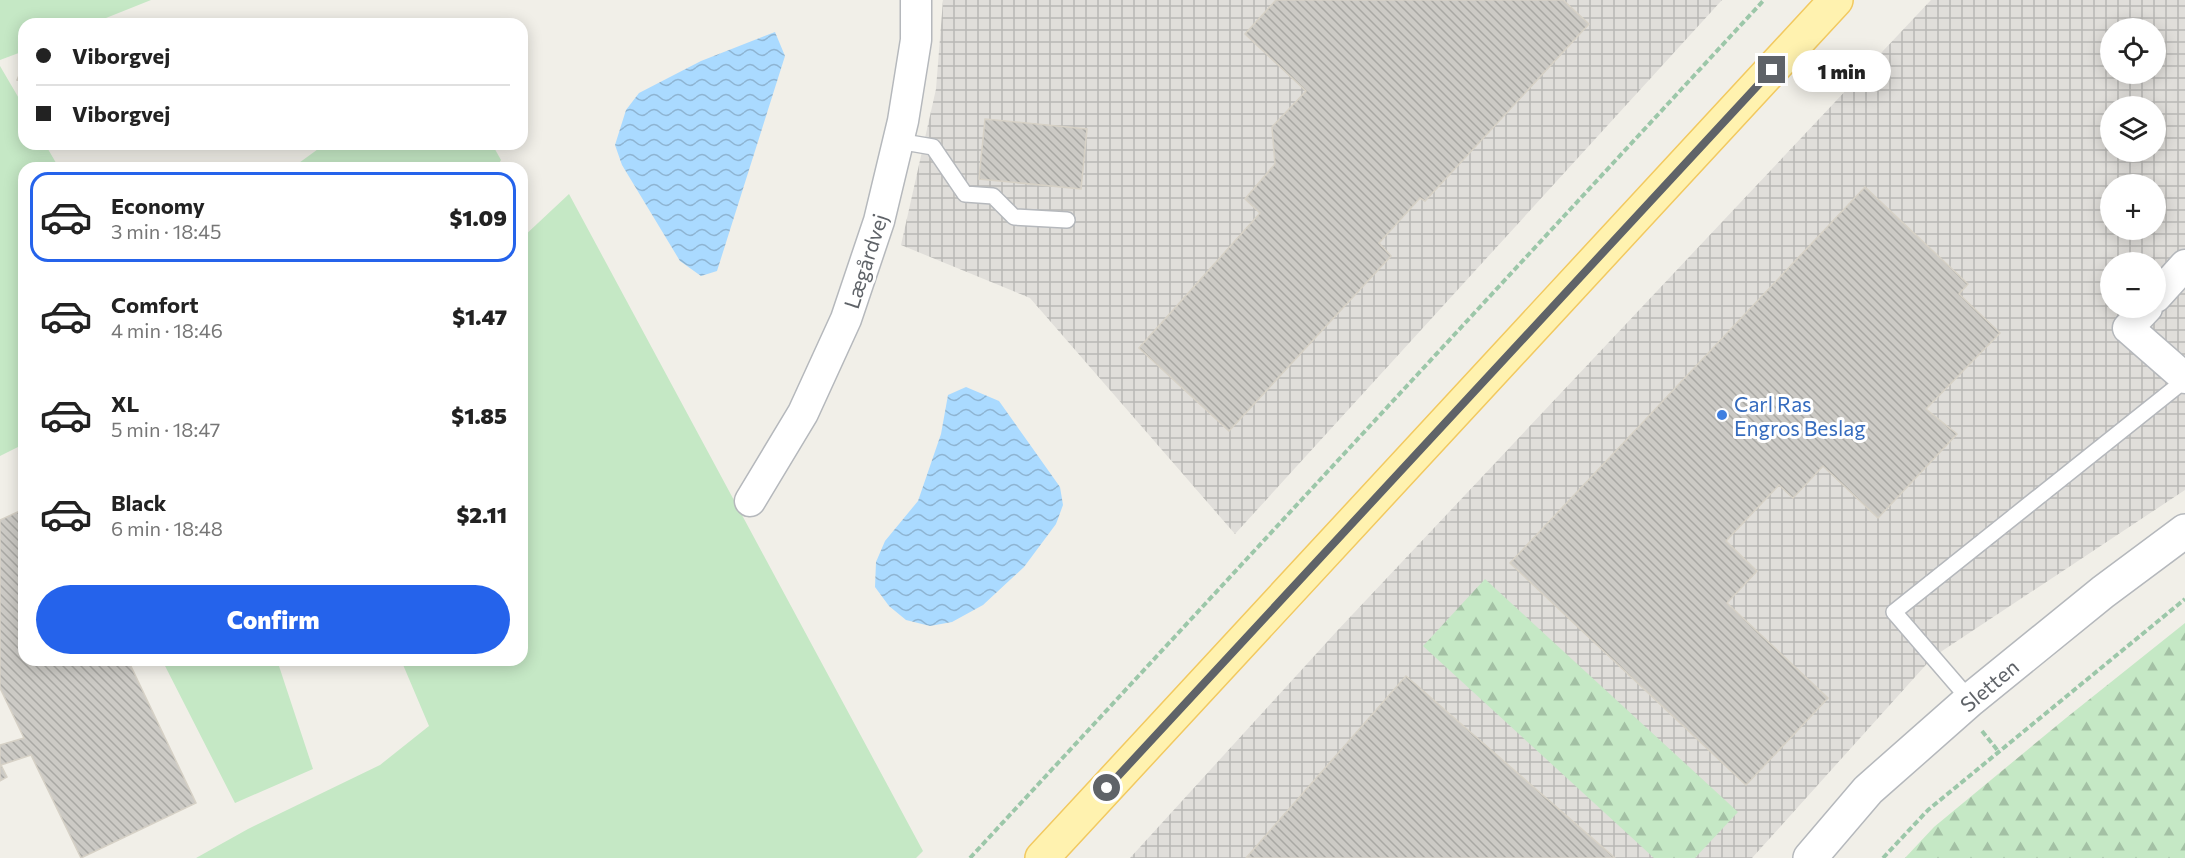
<!DOCTYPE html>
<html lang="en">
<head>
<meta charset="utf-8">
<style>
	:root { --surface:#fff; --page:#f2f2f2; --text:#222; --muted:#767676; --line:#e0e0e0; --accent:#2563eb }
	body { margin:0; font-family:Commissioner,sans-serif; background:var(--page); color:var(--text); height:100vh; display:flex; flex-direction:column; font-size:22px; white-space:nowrap }
	* { box-sizing:border-box; margin:0 }
	p { font-size:20px; color:var(--muted) }
	.icon { flex:none; width:33px; height:33px; fill:none; stroke:currentColor; stroke-width:2; stroke-linecap:round; stroke-linejoin:round }
	.map { position:relative; flex:1; overflow:hidden }
	.panel { position:absolute; left:18px; top:162px; width:510px; height:504px; display:flex; flex-direction:column; background:var(--surface); border-radius:18px; box-shadow:0 3px 15px #0003 }
	.panel>* { flex:none }
	.top-card { position:absolute; left:18px; top:18px; width:510px; height:132px; border-radius:18px; box-shadow:0 3px 15px #0003; display:grid; align-content:center; height:132px; padding:0 18px; background:var(--surface) }
	.tools { position:absolute; left:2100px; top:18px; display:grid; gap:12px }
	.tools a { display:grid; place-items:center; width:66px; height:66px; border-radius:50%; background:var(--surface); box-shadow:0 3px 15px #0003; font-size:30px }
	.end { position:absolute; width:27px; height:27px; margin:-14px; border:8px solid #5f6368; background:#fff; box-shadow:0 0 0 3px #fff }
	.from { border-radius:50% }
	.bubble { position:absolute; height:42px; border-radius:21px; background:var(--surface); box-shadow:0 3px 15px #0003; font-size:20px; font-weight:800; line-height:42px; text-align:center }
	.top-card b { display:flex; align-items:center; gap:21px; height:57px; font-size:22px }
	.top-card b+b { border-top:2px solid var(--line) }
	.top-card i { width:15px; height:15px; background:var(--text) }
	ul { padding:10px 0 0; list-style:none }
	li { display:flex; align-items:center; gap:18px; height:90px; margin:0 12px 9px; padding:0 6px; border:3px solid transparent; border-radius:18px }
	li div { flex:1 }
	li b { display:block; font-size:22px }
	li em { font-style:normal; font-weight:800 }
	li.current { border-color:var(--accent) }
	li>.icon { width:54px; height:54px; stroke-width:1.5 }
	.primary-button { display:flex; gap:12px; margin-top:auto; padding:12px 18px }
	.primary-button a { flex:1; height:69px; border-radius:36px; background:var(--accent); color:#fff; font-size:24px; font-weight:800; line-height:69px; text-align:center }
	.map>svg:first-child { display:block }
	.industrial { fill:url(#industrial-grid); fill-rule:evenodd }
	.green { fill:#c5e8c5 }
	.forest { fill:url(#forest-firs) }
	.water { fill:url(#water-waves) }
	.building { fill:url(#building-back-hatch); stroke:#d6d1c6; stroke-width:1.5 }
	.lines { fill:none; stroke-linecap:round; stroke-linejoin:round }
	.service-casing { stroke:#b5b8bc; stroke-width:18 }
	.minor-casing { stroke:#b5b8bc; stroke-width:33 }
	.tertiary-casing { stroke:#b5b8bc; stroke-width:36 }
	.primary-casing { stroke:#f2c960; stroke-width:36 }
	.path { stroke:#9cc7a9; stroke-width:4; stroke-dasharray:6 3; stroke-linecap:butt }
	.service { stroke:#fff; stroke-width:15 }
	.minor { stroke:#fff; stroke-width:30 }
	.tertiary { stroke:#fff; stroke-width:33 }
	.primary { stroke:#fff2af; stroke-width:33 }
	.route { stroke:#5f6368; stroke-width:8 }
	.shop-dot { fill:#3f7fe0; stroke:#fff; stroke-width:2 }
	.labels { text-anchor:middle; dominant-baseline:central; stroke-width:6; stroke-linejoin:round; paint-order:stroke }
	.street-label { font-size:21px; fill:#5f6368; stroke:#fff }
	.shop-label { font-size:21px; fill:#366cbe; stroke:#fff; text-anchor:start }
</style>
</head>
<body>
<div class="map">
<svg width="2185" height="858" viewBox="0 0 2185 858">
	<defs>
		<pattern id="industrial-grid" width="8" height="8" patternUnits="userSpaceOnUse" patternTransform="scale(1.5)"><rect width="8" height="8" fill="#e0deda"/><path d="M0 4h8M4 0v8" fill="none" stroke="#b9b8b5"/></pattern>
		<pattern id="forest-firs" width="22" height="20" patternUnits="userSpaceOnUse" patternTransform="scale(1.5)"><rect width="22" height="20" fill="#c5e8c5"/><path d="M5 1l3.5 6h-7zM16 11l3.5 6h-7z" fill="#a3c0a4"/></pattern>
		<pattern id="water-waves" width="16" height="10" patternUnits="userSpaceOnUse" patternTransform="scale(1.5)"><rect width="16" height="10" fill="#aadaff"/><path d="M0 5q4-4 8 0t8 0" fill="none" stroke="#8eb4d2"/></pattern>
		<pattern id="building-back-hatch" width="6" height="6" patternUnits="userSpaceOnUse" patternTransform="scale(1.5)"><rect width="6" height="6" fill="#cccac5"/><path d="M-1 5l2 2M0 0l6 6M5-1l2 2" fill="none" stroke="#a9a8a4"/></pattern>
	</defs>
	<rect width="100%" height="100%" fill="#f1efe8"/>
	<path class="industrial" d="M943,0h779l-487,534 -205,-236 -129,-53 35,-156z
		M1931,0h254v490l-252,167 -181,201h-622l207,-227zM2110,28h46v46h-46zM2110,106h46v46h-46zM2110,184h46v46h-46zM2110,262h46v46h-46z"/>
	<path class="green" d="M0,0h151l-60,24h-67v27l-24,9z
		M0,66l24,41v37h21l14,24h-35v276l-24,12z
		M325,144h167l9,16 -5,8h-204z
		M569,194l354,657 -7,7h-720l52,-29 132,-64 49,-39 -28,-66h121v-422z
		M162,660h115l36,109 -78,34z"/>
	<path class="forest" d="M1485,579l253,233 -43,46h-41l-231,-212z
		M2185,623v235h-280l29,-31 132,-109z"/>
	<path class="water" d="M775,32l10,24 -68,215 -16,5 -21,-15 -58,-96 -7,-20 11,-35 13,-17 62,-32z
		M966,387l33,14 61,86 3,18 -7,19 -32,43 -41,38 -31,17 -22,4 -24,-6 -17,-14 -14,-19 1,-25 9,-21 33,-40 23,-67 7,-39z"/>
	<path class="building" d="M1276,0h287l26,24 -164,177 -5,-3 -41,45 12,13 -162,175 -90,-83 121,-135 -15,-14 30,-35 -3,-37 34,-36 -61,-57z
		M24,64v18l-7,-2z
		M985,119l102,10 -6,60 -102,-10z
		M1865,187l103,97 -9,10 41,39 -74,76 31,25 -79,84 -55,-52 -30,32 -14,-13 -53,56 31,30 -30,32 101,95 -82,87 -236,-222z
		M24,509v151h104l68,143 -115,55 -50,-103 -30,10 6,12 -7,4v-36l24,-7 -24,-50v-168z
		M1406,676l209,182h-369z"/>
	<g class="lines">
		<defs>
			<path id="service" d="M898,141l35,6 32,47 28,2 21,21 53,3
				M1970,700l-76,-88 291,-232"/>
			<path id="minor" d="M2156,297l29,-32
				M2147,308l-19,20 57,50
				M750,501l53,-88 43,-94 33,-98 24,-100 13,-81v-40"/>
			<path id="tertiary" d="M1810,858l58,-68 102,-90 133,-108 82,-61"/>
			<path id="primary" d="M1042,858l794,-858"/>
		</defs>
		<use href="#service" class="service-casing"/>
		<use href="#minor" class="minor-casing"/>
		<use href="#tertiary" class="tertiary-casing"/>
		<use href="#primary" class="primary-casing"/>
		<path class="path" d="M1982,731l17,21
			M970,858l794,-858
			M1883,858l45,-48 257,-211"/>
		<use href="#service" class="service"/>
		<use href="#minor" class="minor"/>
		<use href="#tertiary" class="tertiary"/>
		<use href="#primary" class="primary"/>
	</g>
	<g class="lines">
		<path class="route" d="M1107,788l665,-718"/>
	</g>
	<circle class="shop-dot" cx="1722" cy="415" r="6"/>
	<g class="labels">
		<g class="street-label">
			<text transform="translate(865 261) rotate(-72)">Lægårdvej</text>
			<text transform="translate(1989 685) rotate(-40)">Sletten</text>
		</g>
		<g class="shop-label">
			<text x="1734" y="403">Carl Ras<tspan x="1734" dy="24">Engros Beslag</tspan></text>
		</g>
	</g>
</svg>
<div class="tools">
<a><svg class="icon" aria-label="locate" viewBox="0 0 24 24"><circle cx="12" cy="12" r="6"/><path d="M12 2v4M12 18v4M2 12h4M18 12h4"/></svg></a>
<a><svg class="icon" aria-label="layers" viewBox="0 0 24 24"><path d="M12 4l9 5-9 5-9-5zM3 14l9 5 9-5"/></svg></a>
<a>+</a>
<a>−</a>
</div>
<i class="end from" style="left:1107px;top:788px"></i>
<i class="end" style="left:1772px;top:70px"></i>
<div class="bubble" style="left:1792px;top:50px;width:99px">1 min</div>
<div class="top-card">
<b><i class="from"></i>Viborgvej</b>
<b><i></i>Viborgvej</b>
</div>
<section class="panel">
<ul>
<li class="current"><svg class="icon" aria-label="car" viewBox="0 0 24 24"><path d="M5 17H2v-5l4-1 3-4h7l3 4 3 1v5h-3M9 17h6M6 11h13"/><circle cx="7" cy="17" r="2"/><circle cx="17" cy="17" r="2"/></svg><div><b>Economy</b><p>3 min · 18:45</p></div><em>$1.09</em></li>
<li><svg class="icon" aria-label="car" viewBox="0 0 24 24"><path d="M5 17H2v-5l4-1 3-4h7l3 4 3 1v5h-3M9 17h6M6 11h13"/><circle cx="7" cy="17" r="2"/><circle cx="17" cy="17" r="2"/></svg><div><b>Comfort</b><p>4 min · 18:46</p></div><em>$1.47</em></li>
<li><svg class="icon" aria-label="car" viewBox="0 0 24 24"><path d="M5 17H2v-5l4-1 3-4h7l3 4 3 1v5h-3M9 17h6M6 11h13"/><circle cx="7" cy="17" r="2"/><circle cx="17" cy="17" r="2"/></svg><div><b>XL</b><p>5 min · 18:47</p></div><em>$1.85</em></li>
<li><svg class="icon" aria-label="car" viewBox="0 0 24 24"><path d="M5 17H2v-5l4-1 3-4h7l3 4 3 1v5h-3M9 17h6M6 11h13"/><circle cx="7" cy="17" r="2"/><circle cx="17" cy="17" r="2"/></svg><div><b>Black</b><p>6 min · 18:48</p></div><em>$2.11</em></li>
</ul>
<div class="primary-button"><a>Confirm</a></div>
</section>
</div>
</body>
</html>
